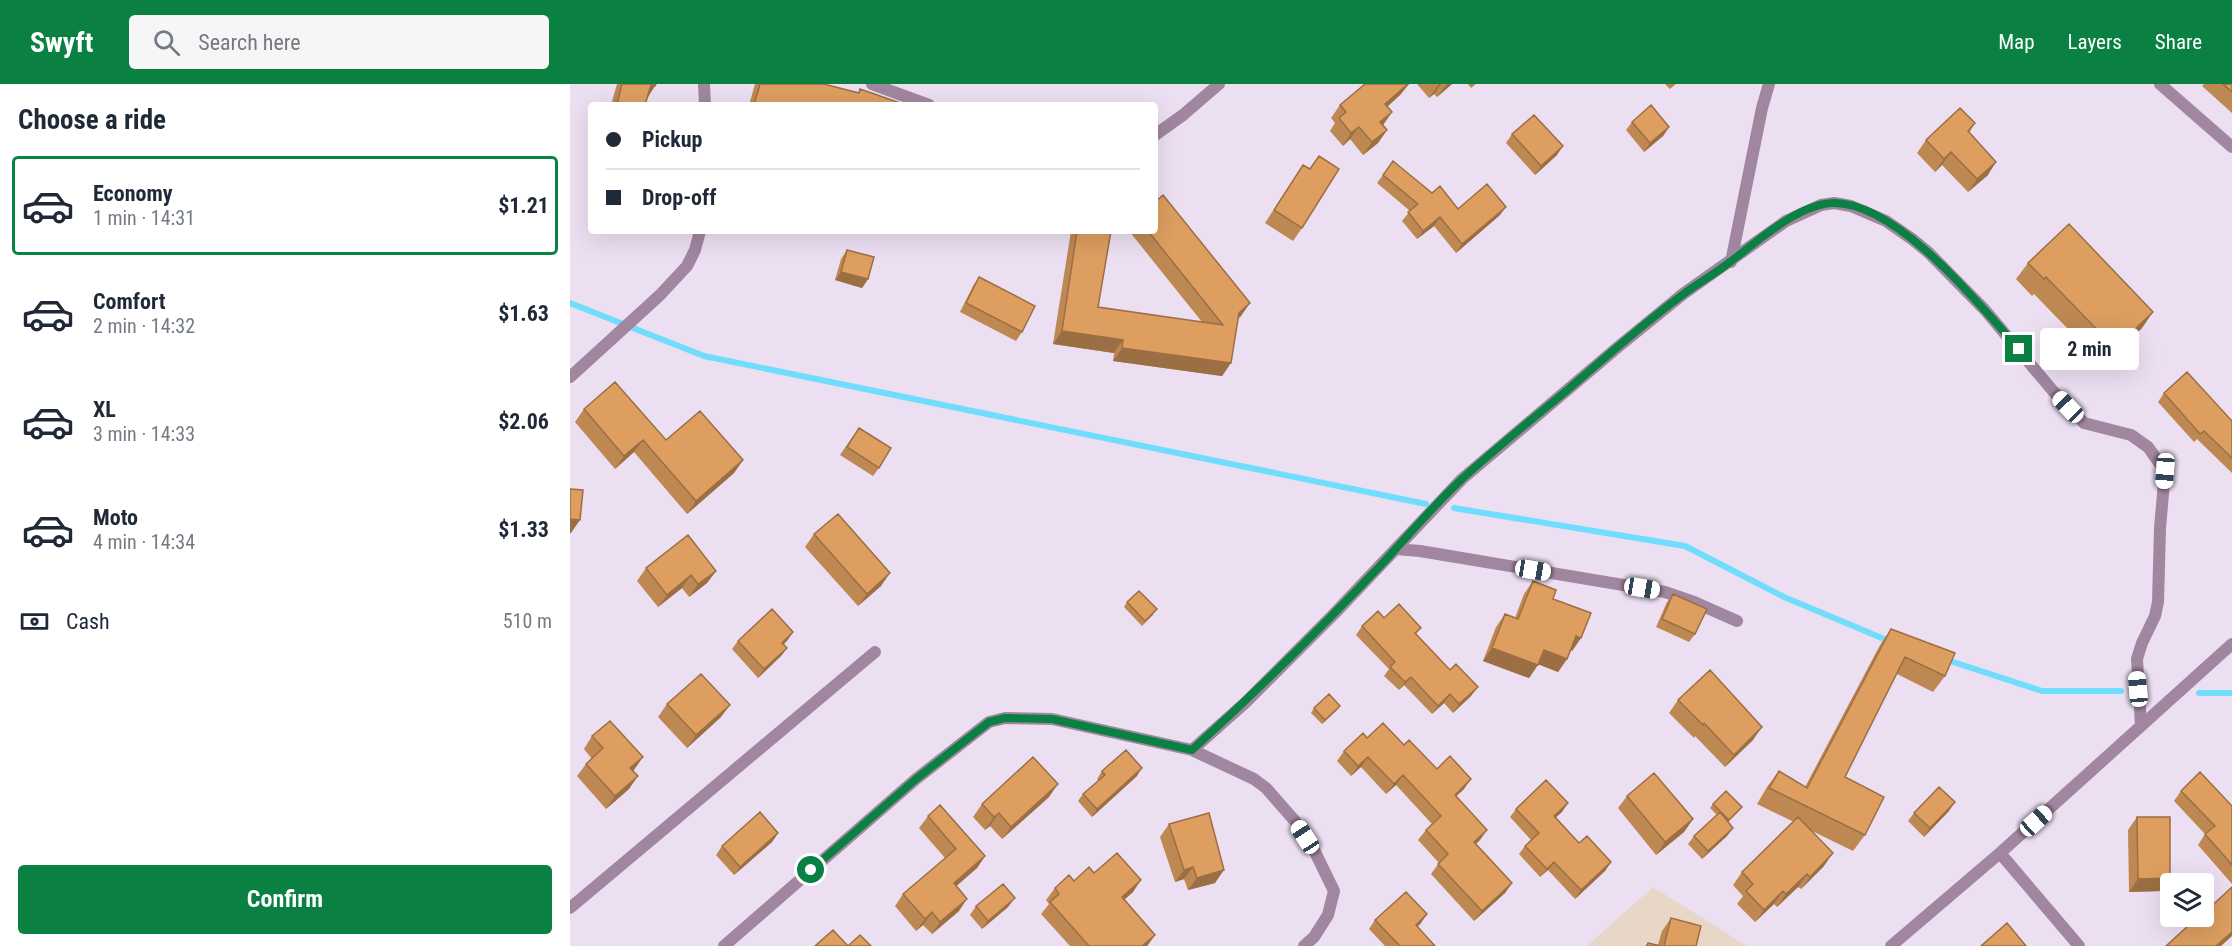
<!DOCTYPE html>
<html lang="en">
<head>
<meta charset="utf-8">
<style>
	:root { --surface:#fff; --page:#f6f6f7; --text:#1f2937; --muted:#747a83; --line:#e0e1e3; --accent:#0b8043 }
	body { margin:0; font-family:"Roboto Condensed",sans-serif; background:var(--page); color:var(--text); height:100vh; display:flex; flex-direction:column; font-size:22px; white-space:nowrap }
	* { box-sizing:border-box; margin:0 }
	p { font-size:20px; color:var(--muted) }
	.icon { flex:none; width:33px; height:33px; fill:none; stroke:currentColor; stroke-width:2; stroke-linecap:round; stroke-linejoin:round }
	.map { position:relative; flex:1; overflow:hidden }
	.details { display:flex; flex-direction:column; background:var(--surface); width:570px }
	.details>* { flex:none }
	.top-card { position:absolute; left:18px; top:18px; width:570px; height:132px; border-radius:6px; box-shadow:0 6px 24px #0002; display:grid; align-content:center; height:132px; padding:0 18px; background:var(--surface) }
	.controls { position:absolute; left:1590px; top:789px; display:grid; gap:12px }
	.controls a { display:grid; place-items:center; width:54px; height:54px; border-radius:6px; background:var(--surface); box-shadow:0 6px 24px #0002; font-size:30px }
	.end { position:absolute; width:27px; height:27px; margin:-14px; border:8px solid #0b8043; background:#fff; box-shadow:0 0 0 3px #fff }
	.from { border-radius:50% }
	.bubble { position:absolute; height:42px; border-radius:6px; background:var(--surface); box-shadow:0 6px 24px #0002; font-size:20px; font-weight:700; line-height:42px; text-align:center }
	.car { position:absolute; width:18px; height:36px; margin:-18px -9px; border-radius:8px; box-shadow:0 0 4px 2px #0007; background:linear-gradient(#fff 24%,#345 0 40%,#fff 0 76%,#345 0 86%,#fff 0) }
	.top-card b { display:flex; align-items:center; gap:21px; height:57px; font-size:22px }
	.top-card b+b { border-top:2px solid var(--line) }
	.top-card i { width:15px; height:15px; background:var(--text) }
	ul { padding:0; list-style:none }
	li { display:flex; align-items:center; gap:18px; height:99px; margin:0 12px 9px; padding:0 6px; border:3px solid transparent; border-radius:6px }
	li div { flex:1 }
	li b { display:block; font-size:22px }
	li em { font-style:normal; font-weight:700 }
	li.on { border-color:var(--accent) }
	li>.icon { width:54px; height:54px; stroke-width:1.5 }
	h2 { padding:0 18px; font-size:27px; line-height:72px }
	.pay { display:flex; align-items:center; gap:15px; height:66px; padding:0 18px; font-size:22px }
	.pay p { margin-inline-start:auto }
	.primary-button { display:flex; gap:12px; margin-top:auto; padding:12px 18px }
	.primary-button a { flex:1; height:69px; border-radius:6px; background:var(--accent); color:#fff; font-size:24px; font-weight:700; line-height:69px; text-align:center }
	header { display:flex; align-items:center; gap:36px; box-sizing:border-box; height:84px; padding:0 30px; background:var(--accent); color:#fff }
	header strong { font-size:28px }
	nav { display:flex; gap:33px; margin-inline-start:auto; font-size:21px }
	.search { width:420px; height:54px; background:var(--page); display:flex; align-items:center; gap:15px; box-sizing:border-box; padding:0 21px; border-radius:6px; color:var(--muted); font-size:22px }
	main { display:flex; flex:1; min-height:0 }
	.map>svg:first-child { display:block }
	.commercial { fill:#e8d7c6 }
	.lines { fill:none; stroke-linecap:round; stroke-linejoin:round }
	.stream { stroke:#6fddfb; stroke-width:6 }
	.minor { stroke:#a186a0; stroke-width:12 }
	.wall { fill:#be8853 }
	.shaded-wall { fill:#9b6f43 }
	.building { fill:#dd9e60; stroke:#9b6f43; stroke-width:1.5 }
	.route { stroke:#0b8043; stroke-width:8 }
</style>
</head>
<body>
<header>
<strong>Swyft</strong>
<div class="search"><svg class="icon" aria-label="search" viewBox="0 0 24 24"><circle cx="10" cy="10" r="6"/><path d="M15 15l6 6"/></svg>Search here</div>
<nav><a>Map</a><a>Layers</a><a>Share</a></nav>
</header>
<main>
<section class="details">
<h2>Choose a ride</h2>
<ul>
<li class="on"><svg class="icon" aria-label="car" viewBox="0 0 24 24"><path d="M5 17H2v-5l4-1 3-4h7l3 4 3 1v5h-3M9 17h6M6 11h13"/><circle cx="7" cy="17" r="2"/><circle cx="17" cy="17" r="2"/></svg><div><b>Economy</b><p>1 min · 14:31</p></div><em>$1.21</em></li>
<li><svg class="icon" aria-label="car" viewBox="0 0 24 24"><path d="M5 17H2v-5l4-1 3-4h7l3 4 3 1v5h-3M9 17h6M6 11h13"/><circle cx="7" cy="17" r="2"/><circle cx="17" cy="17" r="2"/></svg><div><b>Comfort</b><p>2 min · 14:32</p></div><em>$1.63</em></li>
<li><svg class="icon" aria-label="car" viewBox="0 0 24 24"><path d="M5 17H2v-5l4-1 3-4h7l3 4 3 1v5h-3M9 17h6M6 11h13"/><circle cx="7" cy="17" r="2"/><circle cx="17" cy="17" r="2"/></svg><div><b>XL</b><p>3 min · 14:33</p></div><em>$2.06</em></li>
<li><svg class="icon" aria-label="car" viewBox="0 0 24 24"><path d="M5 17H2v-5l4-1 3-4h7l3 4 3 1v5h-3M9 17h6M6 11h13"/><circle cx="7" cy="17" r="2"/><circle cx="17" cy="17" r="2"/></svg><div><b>Moto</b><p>4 min · 14:34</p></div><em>$1.33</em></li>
</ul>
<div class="pay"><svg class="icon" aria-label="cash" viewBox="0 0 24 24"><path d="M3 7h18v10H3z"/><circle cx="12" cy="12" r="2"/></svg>Cash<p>510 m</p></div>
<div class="primary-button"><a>Confirm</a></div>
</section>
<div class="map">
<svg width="1662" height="862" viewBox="0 0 1662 862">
	<rect width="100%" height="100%" fill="#ecdff2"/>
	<path class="commercial" d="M1083,803l94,59h-160z"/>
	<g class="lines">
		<path class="stream" d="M0,219l134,53 722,148
			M884,424l231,38 99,51 105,44
			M1374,575l98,32h79
			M1629,609h33"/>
		<path class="minor" d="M134,0l1,21
			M302,0l57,21
			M1590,0l72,63
			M585,51l28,-20 36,-31
			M1161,178l31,-154 7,-24
			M0,293l90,-82 27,-29 8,-16 5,-19
			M826,465l24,2 245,41 29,10 43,19
			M622,666l53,-47 89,-89 128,-135 156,-132 65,-53 103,-73 35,-16 13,-2 17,3 35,15 26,18 17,14 56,57 68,81 31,32 47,12 17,12 17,24 -5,57 -2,74 -3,14 -13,27 -5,16 4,67
			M1430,769l79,93
			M0,824l305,-256
			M154,862l192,-167 73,-57 16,-4 47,1 140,31 62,29 12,9 29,33 20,31 19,39 -6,24 -14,22 -10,9
			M1321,862l109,-93 232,-209"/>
	</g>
	<path class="wall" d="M47,0h39l-9,15 -2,6h-34z
		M185,0h69l34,9 2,-4 46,16h-157z
		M847,0h35l-15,13 -3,-3 -5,4z
		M898,0h8l-5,4z
		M1095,0h11l-6,5z
		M1634,0h28v29l-30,-27z
		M831,10l-14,13 5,5 -9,13 4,5 -9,13 -15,12 -13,-16 -7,7 -13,-15 5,-8 -4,-5 9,-13z
		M1062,38l37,5 -6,9 -19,16 -18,-22z
		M1405,39l-6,10 19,42 -20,17 -26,-27 -7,7 -18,-19 9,-13z
		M942,50l45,21 -22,20 -29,-32z
		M749,72l-17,72 -9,13 -28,-18 38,-58 7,4z
		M813,91l49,18 26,16 42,6 -44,38 -22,-27 -17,13 -15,-18 8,-10 -33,-28z
		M501,147h40l-13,76 104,15 -73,-91h26l86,85 -3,3 -7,44 -9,13 -109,-15 1,-8 -61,-9z
		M277,166l21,29 -6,9 -27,-8 6,-21z
		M1458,179l114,65 -39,37 -69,-71 -2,2 -16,-17z
		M409,193l43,55 -6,9 -56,-29 13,-26z
		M1594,309l59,20 9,8v52l-35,-34 -3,3 -36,-40z
		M14,325l82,31 77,20 -9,13 -47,41 -53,-62 -19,17 -40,-47z
		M283,352l26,32 -6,8 -33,-21z
		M244,450l67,52 -23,20 -53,-59z
		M76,484l70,3 -9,12 -18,14 -7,-9 -24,19 -21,-26z
		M963,497l20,18 28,39 -9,13 -1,-1 -4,9 -9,13 -20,-8 -9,14 -46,-17 13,-34 9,-13 10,4 9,-24z
		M1103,510l22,40 -6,8 -33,-15 11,-25z
		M557,518l27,12 -12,12 -18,-19z
		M814,534l37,10 -5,6 55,62 -18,17 -9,-10 -12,11 -28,-29 -5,5 -15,-14 5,-7 -33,-34 6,-9z
		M1321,545l54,47 -12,16 -36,-18 -52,103 20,58 -12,16 -43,-21 14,36 -23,23 -3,-2 -21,20 -3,-3 -19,18 -18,-18 6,-8 -10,-11 9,-13 52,-50 -37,-18 10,-17 12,-16 26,16 75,-142z
		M223,548l-9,12 3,4 -6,8 -23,22 -26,-29 6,-8z
		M1108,616l75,40 -28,27 -30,-31 -1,2 -25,-25z
		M97,620l54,13 -34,31 -29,-31z
		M744,624l23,2 -15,14 -11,-11z
		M22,652l41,35 -4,18 -23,20 -29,-33 9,-12 6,-5 -8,-10z
		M797,654l37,7 60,44 -8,7 24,44 -4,4 36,39 -7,10 -31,28 -43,-47 8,-11 -21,-23 8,-10 6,-6 -36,-39 -10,9 -25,-27 -10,9 -14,-15 7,-10z
		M532,687l35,5 -45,41 -14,-16 5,-7 16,-13 -2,-2z
		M1611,707l51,15v78l-34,-39 7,-11 -31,-33z
		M1057,712l66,23 -9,13 -28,23 -38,-47z
		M479,713l-47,42 -12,-13 -5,4 -12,-13 9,-13z
		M1143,720l26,7 -11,11 5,6 -6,8 -25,23 -14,-15 6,-8 23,-21 -7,-7z
		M946,725l46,3 -6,5 23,26 32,19 -6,9 -30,28 -27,-29 -8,7 -21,-23 6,-8 6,-6 -21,-23z
		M1379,727l-25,26 -16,-16 6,-8z
		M358,732l57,40 -8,12 -21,18 3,25 -27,23 -9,-9 -7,6 -21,-25 8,-12 42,-36 -26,-30z
		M1567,733l24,74 -32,1 -1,-62z
		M599,740l46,59 -27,7 -4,-11 -9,3 -15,-45z
		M208,749l-6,9 -38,33 -18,-20 6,-9z
		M524,789l39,19 -9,8 31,35 -8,11h-77l-29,-32 8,-10 -3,-4 9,-12z
		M406,822l32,1 -26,22 -12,-14z
		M1101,834l25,28h-51l3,-3 10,2 4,-14z
		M805,836l46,3 -4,4 18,19h-50l-16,-17z"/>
	<path class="shaded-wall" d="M838,0h1l-8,10 -25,23 9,-13z
		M869,0h2l-7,10 -5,4z
		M877,0h5l-15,13z
		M81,1l4,1 -9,13z
		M822,28l-9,13 -3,-3z
		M789,43l-9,12 -7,7 8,-13z
		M1099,43l-6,9 -19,16 6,-9z
		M817,46l-9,13 -15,12 9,-13z
		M993,62l-6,9 -22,20 6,-9z
		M1381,68l-9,13 -7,7 9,-13z
		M1426,78l-8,13 -20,17 9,-13z
		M936,123l-6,8 -44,38 6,-9z
		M870,133l-6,9 -17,13 6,-8z
		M271,188l27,7 -6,9 -27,-8z
		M680,219l-9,13 -11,9 9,-12z
		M1583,228l-11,16 -39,37 12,-17z
		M492,247l61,9 -9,13 -61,-9z
		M552,264l109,15 -9,13 -109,-15z
		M73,356l-9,12 -19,17 9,-13z
		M173,376l-9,13 -47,41 9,-13z
		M0,435l10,1 -9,13h-1z
		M146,487l-9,12 -18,14 9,-13z
		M320,489l-9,13 -23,20 9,-12z
		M121,491l-9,13 -24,19 9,-12z
		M223,548l-6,9 -11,10 6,-8z
		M1006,552l5,2 -9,13 -5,-3z
		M217,564l-6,8 -23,22 6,-9z
		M922,564l46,17 -9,13 -46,-17z
		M974,566l23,9 -9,13 -23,-9z
		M841,593l-7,8 -5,5 6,-8z
		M908,603l-7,9 -18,17 6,-9z
		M880,610l-6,9 -12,11 6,-8z
		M160,621l-9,12 -34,31 9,-13z
		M770,622l-3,4 -15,14 3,-4z
		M1192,643l-9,13 -28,27 9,-12z
		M73,673l-9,13 -13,11 9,-13z
		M798,673l-7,10 -10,9 7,-10z
		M572,684l-5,8 -45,41 5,-8z
		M833,691l-7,10 -10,9 8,-10z
		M68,692l-9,13 -23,20 9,-13z
		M901,695l-7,10 -17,16 8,-10z
		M488,700l-9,13 -47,42 9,-12z
		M1385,718l-6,9 -25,26 6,-9z
		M998,719l-6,9 -14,12 6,-8z
		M429,729l-9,13 -5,4 9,-13z
		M1123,735l-9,13 -28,23 9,-13z
		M1163,744l-6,8 -25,23 6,-8z
		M917,746l-7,10 -13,12 7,-10z
		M208,749l-6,9 -38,33 6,-8z
		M1263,769l-9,13 -23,23 9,-12z
		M415,772l-8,12 -32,28 9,-13z
		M984,778l-6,8 -8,7 7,-8z
		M1041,778l-6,9 -30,28 6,-9z
		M623,783l-9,12 -9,3 9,-12z
		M654,786l-9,13 -27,7 9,-12z
		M1237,790l-9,13 -21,20 9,-13z
		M1600,794l-9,13 -32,1 9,-13z
		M571,796l-8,12 -20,17 9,-12z
		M942,799l-7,10 -31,28 8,-10z
		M1213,807l-9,13 -19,18 9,-12z
		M445,814l-7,9 -26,22 6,-8z
		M397,815l-8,12 -27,23 8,-12z
		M362,828l-9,13 -7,6 9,-12z
		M857,830l-6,9 -11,11 6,-9z
		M1662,848v4l-11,10h-5z
		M585,851l-8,11h-5z"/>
	<path class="building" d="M52,0h34l-1,2 -4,-1 -6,20h-25l-3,-1z
		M190,0h64l35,9 1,-4 46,16h-152z
		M795,0h43l-23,20 7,8 -12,10 7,8 -15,12 -13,-15 -8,6 -12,-15 7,-6 -6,-7z
		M1653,0h9v8z
		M1081,21l18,22 -19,16 -18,-21z
		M1390,24l15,15 -7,8 28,31 -19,17 -26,-27 -7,7 -18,-19z
		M964,31l29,31 -22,20 -29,-32z
		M749,72l20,13 -37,59 -28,-18 29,-45 7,4z
		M823,77l39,32 8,-7 18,23 29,-25 19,23 -44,37 -22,-27 -17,14 -15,-19 10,-8 -35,-29z
		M593,111l87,108 -11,10 -8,50 -109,-15 1,-8 -61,-9 15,-100h34l-13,76 125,18 -75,-94h7v-29z
		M1499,140l84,88 -38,36 -69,-71 -2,2 -16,-16z
		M277,166l27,7 -6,22 -27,-7z
		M409,193l56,29 -13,26 -56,-29z
		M1617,288l45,49v37l-28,-27 -4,3 -36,-41z
		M45,298l51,58 34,-29 43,49 -47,41 -53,-61 -19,16 -40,-47z
		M289,344l32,20 -12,20 -32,-21z
		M0,405l13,1 -3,30 -10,-1z
		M268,430l52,59 -23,21 -53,-60z
		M118,451l28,36 -18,13 -7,-9 -24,20 -21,-27z
		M963,497l23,9 -3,9 38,14 -10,25 -5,-2 -9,23 -23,-9 -6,15 -46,-17 13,-34 13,5z
		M569,507l18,18 -12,12 -18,-19z
		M1103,510l34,15 -12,25 -33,-15z
		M829,520l22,24 -6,5 35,37 6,-6 22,23 -19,17 -9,-10 -12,12 -27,-29 -6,5 -15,-15 5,-5 -33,-36 16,-15 6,7z
		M202,525l21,23 -11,11 5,5 -23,21 -26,-28z
		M1321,545l64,24 -10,23 -40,-19 -60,120 39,20 -19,38 -96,-47 10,-17 28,17z
		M1140,586l52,57 -28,28 -30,-32 -1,2 -25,-25z
		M131,590l29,31 -34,30 -29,-31z
		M759,610l11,12 -15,14 -11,-12z
		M40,637l33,36 -13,11 8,8 -23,20 -29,-32 17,-16 -11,-12z
		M813,639l21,22 5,-5 28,29 13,-13 21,23 -16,16 32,35 -13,12 38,41 -30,28 -44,-47 10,-10 -22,-24 15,-14 -38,-41 -9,9 -26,-27 -10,9 -14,-15 19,-18 4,5z
		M556,666l16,18 -45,41 -14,-15 22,-19 -3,-4z
		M463,673l25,27 -47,43 -12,-14 -5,4 -12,-13z
		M1630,688l32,34v59l-27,-31 10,-8 -34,-35z
		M1084,689l39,46 -28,23 -38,-46z
		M976,696l22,23 -14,13 25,27 8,-7 24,26 -30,28 -27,-28 -7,7 -22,-23 14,-13 -23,-24z
		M1369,703l16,15 -25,26 -16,-15z
		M1156,707l16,16 -13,13 -16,-16z
		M370,721l45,51 -31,27 13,16 -27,23 -8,-10 -7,7 -22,-25 53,-45 -28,-33z
		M190,728l18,21 -38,34 -18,-21z
		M1150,728l13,16 -25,23 -14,-15z
		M639,729l15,57 -27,8 -4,-11 -9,3 -15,-46z
		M1228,733l35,36 -23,24 -3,-3 -21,20 -3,-3 -19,19 -18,-19 7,-7 -11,-12z
		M1567,733h33v61l-32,1z
		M547,769l24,27 -19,17 33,38 -13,11h-53l-39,-44 9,-8 -4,-6 14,-13 5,6 15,-14 5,6z
		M433,800l12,14 -27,23 -12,-15z
		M1662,803v45l-16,14h-50l33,-30h5v-3z
		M836,808l21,22 -11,11 19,21h-35l-25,-26z
		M1101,834l30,8 -5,20h-32z
		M1437,839l19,23h-45z
		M263,846l15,16h-33z
		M290,851l11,11h-23z
		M1078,859l13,3h-14z"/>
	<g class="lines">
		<path class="route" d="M241,786l105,-91 73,-57 16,-4 47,1 140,31c65,-59 127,-120 188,-184 27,-29 53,-60 82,-87 35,-32 73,-62 109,-92 37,-32 74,-65 114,-94 15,-11 31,-20 45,-31 27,-20 68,-58 103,-59 64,-1 146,101 186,146"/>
	</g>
</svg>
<div class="controls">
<a><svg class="icon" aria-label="layers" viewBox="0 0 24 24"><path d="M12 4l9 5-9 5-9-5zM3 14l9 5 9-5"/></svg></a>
</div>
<i class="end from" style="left:241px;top:786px"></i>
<i class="end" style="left:1449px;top:265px"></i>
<div class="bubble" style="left:1470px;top:244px;width:99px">2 min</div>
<i class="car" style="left:1498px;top:323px;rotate:316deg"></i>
<i class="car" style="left:1595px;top:387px;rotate:184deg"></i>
<i class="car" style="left:963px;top:486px;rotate:99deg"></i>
<i class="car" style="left:1072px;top:504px;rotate:99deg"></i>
<i class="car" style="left:1568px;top:605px;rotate:355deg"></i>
<i class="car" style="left:1466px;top:737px;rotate:48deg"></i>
<i class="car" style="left:735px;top:753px;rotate:327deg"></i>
<div class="top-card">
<b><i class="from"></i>Pickup</b>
<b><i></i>Drop-off</b>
</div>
</div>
</main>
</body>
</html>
